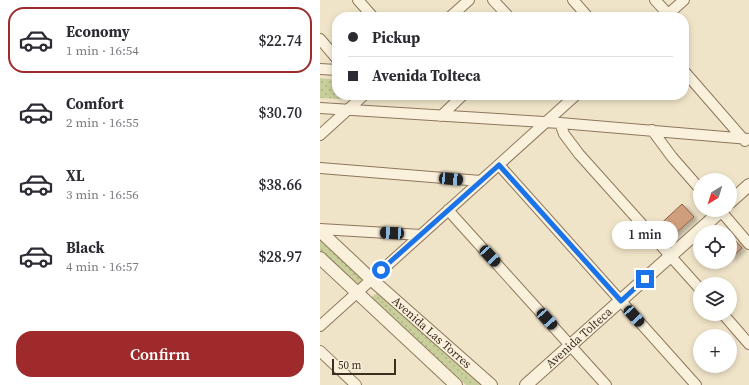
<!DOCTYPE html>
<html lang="en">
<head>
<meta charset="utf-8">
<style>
	:root { --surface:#fff; --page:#f7f7f7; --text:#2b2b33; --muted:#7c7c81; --line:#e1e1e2; --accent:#9e2a2b }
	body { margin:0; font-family:"Source Serif 4",serif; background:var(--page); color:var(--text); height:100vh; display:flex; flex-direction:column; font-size:15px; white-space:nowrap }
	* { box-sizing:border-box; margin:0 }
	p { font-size:13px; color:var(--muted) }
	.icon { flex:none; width:22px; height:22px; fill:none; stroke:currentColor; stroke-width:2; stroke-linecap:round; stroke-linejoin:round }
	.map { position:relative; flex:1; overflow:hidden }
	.drawer { display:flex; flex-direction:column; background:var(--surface); width:320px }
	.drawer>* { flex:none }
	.top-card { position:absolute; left:12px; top:12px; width:357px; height:88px; border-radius:16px; box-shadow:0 2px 6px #0003; display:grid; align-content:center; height:88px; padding:0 16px; background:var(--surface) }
	.needle { width:26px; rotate:218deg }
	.controls { position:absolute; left:373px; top:173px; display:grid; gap:8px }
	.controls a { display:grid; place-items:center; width:44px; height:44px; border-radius:50%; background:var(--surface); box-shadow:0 2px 6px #0003; font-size:20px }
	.scale { position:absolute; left:12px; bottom:10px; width:64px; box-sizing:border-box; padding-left:4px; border:2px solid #3d2e20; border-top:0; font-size:11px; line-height:14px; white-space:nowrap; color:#3d2e20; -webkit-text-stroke:3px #f7eed8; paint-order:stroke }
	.end { position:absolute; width:18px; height:18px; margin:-9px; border:5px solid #1a73e8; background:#fff; box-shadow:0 0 0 2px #fff }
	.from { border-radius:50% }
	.bubble { position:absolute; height:28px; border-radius:14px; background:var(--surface); box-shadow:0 2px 6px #0003; font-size:13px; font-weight:600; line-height:28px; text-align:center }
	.car { position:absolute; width:12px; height:24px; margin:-12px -6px; border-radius:5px; box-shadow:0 0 3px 1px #0007; background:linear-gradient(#222 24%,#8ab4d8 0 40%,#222 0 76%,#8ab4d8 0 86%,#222 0) }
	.top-card b { display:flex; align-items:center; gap:14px; height:38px; font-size:15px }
	.top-card b+b { border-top:1px solid var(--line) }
	.top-card i { width:10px; height:10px; background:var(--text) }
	ul { padding:7px 0 0; list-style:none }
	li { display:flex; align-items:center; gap:12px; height:66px; margin:0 8px 6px; padding:0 8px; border:2px solid transparent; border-radius:16px }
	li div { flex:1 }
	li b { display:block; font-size:15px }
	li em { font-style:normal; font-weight:600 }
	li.current { border-color:var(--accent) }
	li>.icon { width:36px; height:36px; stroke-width:1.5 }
	.button { display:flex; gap:8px; margin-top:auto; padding:8px 16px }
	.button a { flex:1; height:46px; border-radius:16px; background:var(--accent); color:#fff; font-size:16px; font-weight:600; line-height:46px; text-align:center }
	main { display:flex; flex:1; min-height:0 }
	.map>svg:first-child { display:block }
	.park { fill:url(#park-dots) }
	.building { fill:#cf9f7d; stroke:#8d5f41; filter:url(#shadow) }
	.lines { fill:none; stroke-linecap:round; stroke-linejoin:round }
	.minor-casing { stroke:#8d765c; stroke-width:12 }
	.tertiary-casing { stroke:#8d765c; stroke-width:14 }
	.minor { stroke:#faf1dc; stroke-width:10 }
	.tertiary { stroke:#faf1dc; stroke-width:12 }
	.route { stroke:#1a73e8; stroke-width:5 }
	.labels { text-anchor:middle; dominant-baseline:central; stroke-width:3.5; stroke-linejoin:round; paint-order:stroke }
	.street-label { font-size:12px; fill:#3d2e20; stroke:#f7eed8 }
</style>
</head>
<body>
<main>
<section class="drawer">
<ul>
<li class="current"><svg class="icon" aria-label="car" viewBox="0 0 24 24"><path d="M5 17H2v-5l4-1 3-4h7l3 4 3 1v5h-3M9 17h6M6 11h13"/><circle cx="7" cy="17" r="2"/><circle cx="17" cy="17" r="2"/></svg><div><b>Economy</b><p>1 min · 16:54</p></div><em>$22.74</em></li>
<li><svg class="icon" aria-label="car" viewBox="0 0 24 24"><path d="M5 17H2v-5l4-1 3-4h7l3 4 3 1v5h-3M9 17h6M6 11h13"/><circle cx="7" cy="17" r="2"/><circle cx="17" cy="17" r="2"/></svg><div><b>Comfort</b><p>2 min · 16:55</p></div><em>$30.70</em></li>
<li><svg class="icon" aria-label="car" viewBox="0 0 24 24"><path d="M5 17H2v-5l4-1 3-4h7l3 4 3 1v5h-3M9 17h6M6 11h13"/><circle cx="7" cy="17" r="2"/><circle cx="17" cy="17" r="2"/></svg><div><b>XL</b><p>3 min · 16:56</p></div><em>$38.66</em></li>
<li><svg class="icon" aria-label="car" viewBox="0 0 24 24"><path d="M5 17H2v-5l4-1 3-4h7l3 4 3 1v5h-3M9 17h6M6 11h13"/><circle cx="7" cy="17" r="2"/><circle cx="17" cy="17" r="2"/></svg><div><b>Black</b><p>4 min · 16:57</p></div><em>$28.97</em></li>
</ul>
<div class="button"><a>Confirm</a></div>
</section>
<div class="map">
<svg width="429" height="385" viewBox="0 0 429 385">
	<defs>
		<pattern id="park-dots" width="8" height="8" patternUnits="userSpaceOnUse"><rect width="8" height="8" fill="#c9cf9b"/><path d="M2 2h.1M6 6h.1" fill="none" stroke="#aeb285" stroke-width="1.8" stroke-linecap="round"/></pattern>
		<filter id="shadow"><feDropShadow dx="4" dy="2.5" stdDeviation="2" flood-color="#0004"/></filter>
	</defs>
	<rect width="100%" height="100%" fill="#f0e4c8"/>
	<path class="park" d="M0,78l17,2v15h11l-6,4 -22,-1z
		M0,237l44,41 -7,8 -37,-35z
		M58,292l103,93h-15l-97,-86z"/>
	<path class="building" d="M362,204l12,13 -28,25 -11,-13z
		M415,240l7,8 -12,11v-14z"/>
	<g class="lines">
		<defs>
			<path id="minor" d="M38,0l15,17
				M173,0l16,17
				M253,0l15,17
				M335,0l13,14
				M130,17l19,-17
				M345,17l19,-17
				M0,39l17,20
				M0,69l17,1
				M364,71l61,70
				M0,108l240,15 189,16
				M121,116l22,-21
				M240,123l4,11 15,20 121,135
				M332,130l20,27 28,32
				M0,135l44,-40
				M179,165l197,220
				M0,168l161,13
				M128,210l158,175
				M400,210l29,34
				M0,229l101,6
				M403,314l26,30
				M0,326l256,-231
				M0,351l36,34"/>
			<g id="tertiary">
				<path d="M410,202l19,-17"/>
				<path id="s1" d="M0,231l51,48 120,106"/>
				<path d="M0,258l136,127"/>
				<path id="s2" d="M206,385l196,-175"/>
			</g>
		</defs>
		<use href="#minor" class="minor-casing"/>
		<use href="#tertiary" class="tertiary-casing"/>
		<use href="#minor" class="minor"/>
		<use href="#tertiary" class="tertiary"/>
	</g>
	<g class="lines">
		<path class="route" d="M61,270l118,-105 122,136 24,-22"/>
	</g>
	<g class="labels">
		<g class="street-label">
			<text stroke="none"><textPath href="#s1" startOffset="151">Avenida Las Torres</textPath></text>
			<text stroke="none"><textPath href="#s2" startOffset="71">Avenida Tolteca</textPath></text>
		</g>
	</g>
</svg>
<div class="controls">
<a><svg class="needle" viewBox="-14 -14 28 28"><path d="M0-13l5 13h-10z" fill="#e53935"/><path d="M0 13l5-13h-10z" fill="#7c7c81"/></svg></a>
<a><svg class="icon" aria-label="locate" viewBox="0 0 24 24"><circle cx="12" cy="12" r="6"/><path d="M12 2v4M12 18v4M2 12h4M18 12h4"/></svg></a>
<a><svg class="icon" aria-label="layers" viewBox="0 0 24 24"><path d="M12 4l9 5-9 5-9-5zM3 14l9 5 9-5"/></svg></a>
<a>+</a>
</div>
<div class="scale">50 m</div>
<i class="end from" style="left:61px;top:270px"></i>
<i class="end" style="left:325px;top:279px"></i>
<div class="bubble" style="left:292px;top:221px;width:66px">1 min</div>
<i class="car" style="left:131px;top:179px;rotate:95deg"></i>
<i class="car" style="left:72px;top:233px;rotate:273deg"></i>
<i class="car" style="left:170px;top:256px;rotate:137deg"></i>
<i class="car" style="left:314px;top:316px;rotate:138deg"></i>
<i class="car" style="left:227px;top:319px;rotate:138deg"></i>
<div class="top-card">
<b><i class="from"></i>Pickup</b>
<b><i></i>Avenida Tolteca</b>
</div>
</div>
</main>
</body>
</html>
